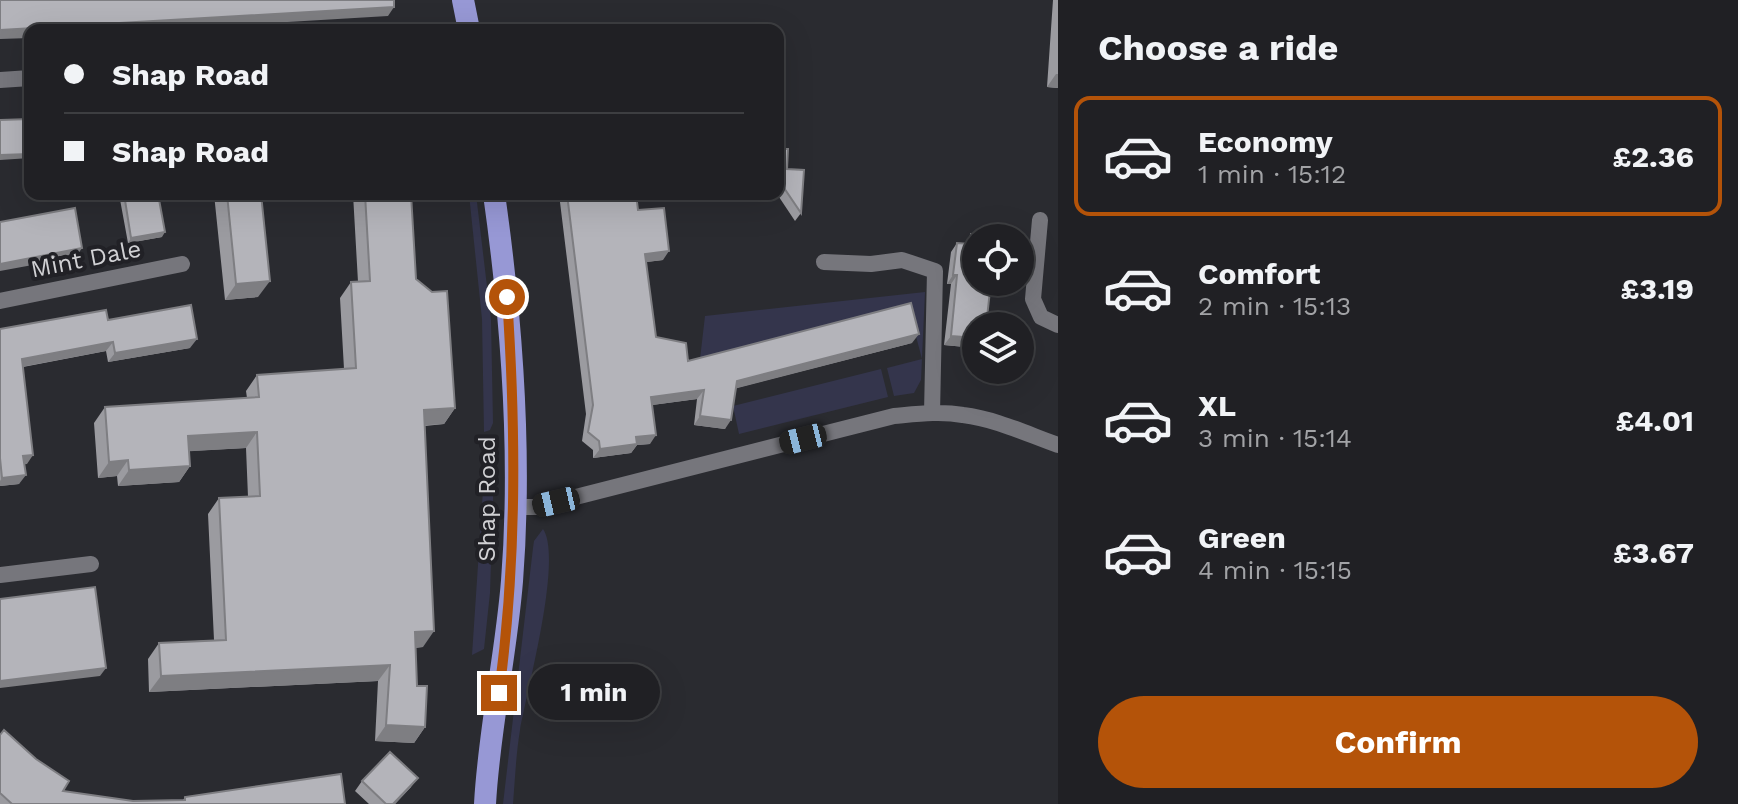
<!DOCTYPE html>
<html lang="en">
<head>
<meta charset="utf-8">
<style>
	:root { --surface:#202024; --page:#2d2d31; --text:#f1f3f6; --muted:#a2a3a6; --line:#3d3e41; --accent:#b45309 }
	body { margin:0; font-family:"Work Sans",sans-serif; background:var(--page); color:var(--text); height:100vh; display:flex; flex-direction:column; font-size:30px; white-space:nowrap }
	* { box-sizing:border-box; margin:0 }
	p { font-size:26px; color:var(--muted) }
	.icon { flex:none; width:44px; height:44px; fill:none; stroke:currentColor; stroke-width:2; stroke-linecap:round; stroke-linejoin:round }
	.map { position:relative; flex:1; overflow:hidden }
	.details { display:flex; flex-direction:column; background:var(--surface); width:680px }
	.details>* { flex:none }
	.banner { position:absolute; left:24px; top:24px; width:760px; height:176px; border-radius:16px; box-shadow:0 8px 32px #0002,0 0 0 2px var(--line); display:grid; align-content:center; height:176px; padding:0 40px; background:var(--surface) }
	.tools { position:absolute; left:962px; top:224px; display:grid; gap:16px }
	.tools a { display:grid; place-items:center; width:72px; height:72px; border-radius:50%; background:var(--surface); box-shadow:0 8px 32px #0002,0 0 0 2px var(--line); font-size:40px }
	.end { position:absolute; width:36px; height:36px; margin:-18px; border:10px solid #b45309; background:#fff; box-shadow:0 0 0 4px #fff }
	.from { border-radius:50% }
	.bubble { position:absolute; height:56px; border-radius:28px; background:var(--surface); box-shadow:0 8px 32px #0002,0 0 0 2px var(--line); font-size:26px; font-weight:700; line-height:56px; text-align:center }
	.car { position:absolute; width:24px; height:48px; margin:-24px -12px; border-radius:10px; box-shadow:0 0 6px 2px #0007; background:linear-gradient(#222 24%,#8ab4d8 0 40%,#222 0 76%,#8ab4d8 0 86%,#222 0) }
	.banner b { display:flex; align-items:center; gap:28px; height:76px; font-size:30px }
	.banner b+b { border-top:2px solid var(--line) }
	.banner i { width:20px; height:20px; background:var(--text) }
	ul { padding:0; list-style:none }
	li { display:flex; align-items:center; gap:24px; height:120px; margin:0 16px 12px; padding:0 24px; border:4px solid transparent; border-radius:16px }
	li div { flex:1 }
	li b { display:block; font-size:30px }
	li em { font-style:normal; font-weight:700 }
	li.current { border-color:var(--accent) }
	li>.icon { width:72px; height:72px; stroke-width:1.5 }
	h2 { padding:0 40px; font-size:36px; line-height:96px }
	.primary-button { display:flex; gap:16px; margin-top:auto; padding:16px 40px }
	.primary-button a { flex:1; height:92px; border-radius:48px; background:var(--accent); color:#fff; font-size:32px; font-weight:700; line-height:92px; text-align:center }
	main { display:flex; flex:1; min-height:0 }
	.map>svg:first-child { display:block }
	.green { fill:#34354c }
	.lines { fill:none; stroke-linecap:round; stroke-linejoin:round }
	.minor { stroke:#76767c; stroke-width:16 }
	.trunk { stroke:#9798d5; stroke-width:22 }
	.wall { fill:#9b9ba0 }
	.shaded-wall { fill:#7e7e82 }
	.building { fill:#b4b4ba; stroke:#7e7e82; stroke-width:2 }
	.route { stroke:#b45309; stroke-width:10 }
	.labels { text-anchor:middle; dominant-baseline:central; stroke-width:8; stroke-linejoin:round; paint-order:stroke }
	.street-label { font-size:24px; fill:#d1d1d4; stroke:#212126 }
</style>
</head>
<body>
<main>
<div class="map">
<svg width="1058" height="804" viewBox="0 0 1058 804">
	<rect width="100%" height="100%" fill="#2a2b30"/>
	<path class="green" d="M469,194h7l15,126 2,103 -3,7 -6,2 -2,-113z
		M925,292l-4,88 -7,13 -20,3 -7,-28 35,-9 -14,-53 -208,53 5,-43z
		M881,369l7,28 -149,37 -6,-28z
		M485,460l8,4 1,4 -4,125 -6,56 -12,6z
		M543,529c20,29 -16,162 -23,201 -4,24 -5,49 -7,74h-10l30,-256 1,-7z"/>
	<g class="lines">
		<path class="minor" d="M0,80l30,-2
			M1040,220l-7,79 8,18 17,8
			M824,262l47,2 31,-4 33,11 -3,142
			M0,301l182,-37
			M515,507h20l21,-5 338,-86c23,-2 46,-5 69,-1 33,4 64,19 95,30
			M0,575l91,-11"/>
		<path class="trunk" d="M463,0l6,30
			M485,804c4,-75 21,-148 27,-223 10,-128 0,-260 -18,-387"/>
	</g>
	<path class="wall" d="M1053,0h5v88l-11,-1z
		M778,149l9,20 14,44 -6,8 -18,-27z
		M119,194h39l4,43 -34,6z
		M214,194h47l-3,103 -33,3z
		M353,194h58l5,85 39,129 -11,16 -19,2 -2,221 -8,1 2,38 8,41 -11,16 -39,-2 3,-60 -229,11 -1,-33 11,-16 55,-3 -6,-126 11,-16 29,-1 -2,-49 -57,3 1,15 -11,16 -61,4 -1,-10 -19,2 -4,-55 11,-16 142,-9 -1,-7 11,-16 87,-6 -4,-71 11,-16h7z
		M559,194h77l2,16 25,50 -17,2 10,75 32,24 224,-18 -176,45 -11,41 -31,-4 3,-26 -45,6 -2,39 -13,1 -6,8 -38,5v-8l-11,-9 4,-27z
		M971,234l5,92v22l-32,-3 7,-61h-4l4,-32 6,-9h8z
		M108,320l82,28 -82,14 -2,-11 -83,16 4,97h-3l-5,20 -19,2v-157z
		M0,735l63,56 70,10 50,-1 2,-3 160,7h-345z
		M362,781l49,6 -16,17h-26l-14,-13z"/>
	<path class="shaded-wall" d="M394,7l-6,9 -232,14h-126v8l-30,1v-9z
		M1056,74h2v14l-11,-1z
		M30,154v4l-30,2v-5z
		M165,232l-3,5 -34,6 3,-5z
		M82,248l-6,9 -76,14v-7z
		M669,251l-6,9 -24,3 6,-9z
		M953,275h4l-6,9h-4z
		M270,281l-12,16 -33,3 11,-16z
		M919,334l-7,9 -182,47 7,-9z
		M951,336l25,2v10l-32,-3z
		M197,339l-7,9 -82,14 7,-9z
		M113,342l-7,9 -90,17 6,-9z
		M704,390l-7,9 -52,7 6,-9z
		M455,408l-11,16 -31,2 11,-16z
		M700,416l31,4 -6,9 -31,-4z
		M257,432l-11,16 -69,4 11,-16z
		M656,435l-6,9 -13,1 -6,8 -38,5 7,-9 36,-12z
		M33,455l-6,9 -10,1 6,-9z
		M128,460l-11,16 -19,2 11,-16z
		M190,466l-11,16 -61,4 11,-16z
		M26,475l-7,9 -19,2v-5l2,-3z
		M434,631l-11,16 -20,1 12,-16z
		M390,665l-12,16 -229,11 12,-16z
		M106,668l-6,8 -100,12v-7z
		M386,725l39,2 -11,16 -39,-2z
		M418,778l-7,9 -16,17h-2z"/>
	<path class="building" d="M0,0h394v7l-394,23z
		M30,119v35l-30,1v-35z
		M778,149h10l-1,20 17,1 -3,43 -23,-34z
		M124,194h34l7,38 -34,6z
		M227,194h34l9,87 -34,3z
		M365,194h46l5,85 16,13 15,-1 8,117 -31,2 10,221 -19,1 2,54h10l-2,41 -39,-2 4,-60 -229,11 -2,-33 67,-3 -7,-142 41,-2 -3,-64 -69,4 2,30 -61,4 -1,-10 -19,2 -4,-55 154,-10 -2,-22 99,-7 -5,-86 19,-1z
		M567,194h69l2,16 26,-2 5,43 -24,3 11,83 30,6 2,18 223,-58 8,31 -182,47 -6,39 -31,-4 4,-26 -53,7 5,38 -20,2 1,7 -37,5 -1,-8 -11,-9 5,-27z
		M75,208l7,40 -82,16v-42z
		M971,234l34,4h-29v44h15l-5,44h-10v12l-25,-2 6,-61h-4l4,-32 13,1z
		M1020,240h2l-2,19z
		M191,305l6,34 -82,14 -2,-11 -91,17 11,96 -10,1 3,19 -24,3 -2,-20v-129l106,-19 2,10z
		M95,587l11,81 -106,13v-82z
		M4,730l32,29 33,22 -6,10 70,10 52,-1v-3l156,-23 4,30h-333l-12,-11v-58z
		M390,752l28,26 -25,26h-7l-24,-23z"/>
	<g class="lines">
		<path class="route" d="M499,693c18,-133 17,-263 8,-396"/>
	</g>
	<g class="labels">
		<g class="street-label">
			<text transform="translate(86 259) rotate(-11)">Mint Dale</text>
			<text transform="translate(487 499) rotate(-90)">Shap Road</text>
		</g>
	</g>
</svg>
<div class="tools">
<a><svg class="icon" aria-label="locate" viewBox="0 0 24 24"><circle cx="12" cy="12" r="6"/><path d="M12 2v4M12 18v4M2 12h4M18 12h4"/></svg></a>
<a><svg class="icon" aria-label="layers" viewBox="0 0 24 24"><path d="M12 4l9 5-9 5-9-5zM3 14l9 5 9-5"/></svg></a>
</div>
<i class="end from" style="left:507px;top:297px"></i>
<i class="end" style="left:499px;top:693px"></i>
<div class="bubble" style="left:528px;top:664px;width:132px">1 min</div>
<i class="car" style="left:803px;top:439px;rotate:256deg"></i>
<i class="car" style="left:556px;top:502px;rotate:257deg"></i>
<div class="banner">
<b><i class="from"></i>Shap Road</b>
<b><i></i>Shap Road</b>
</div>
</div>
<section class="details">
<h2>Choose a ride</h2>
<ul>
<li class="current"><svg class="icon" aria-label="car" viewBox="0 0 24 24"><path d="M5 17H2v-5l4-1 3-4h7l3 4 3 1v5h-3M9 17h6M6 11h13"/><circle cx="7" cy="17" r="2"/><circle cx="17" cy="17" r="2"/></svg><div><b>Economy</b><p>1 min · 15:12</p></div><em>£2.36</em></li>
<li><svg class="icon" aria-label="car" viewBox="0 0 24 24"><path d="M5 17H2v-5l4-1 3-4h7l3 4 3 1v5h-3M9 17h6M6 11h13"/><circle cx="7" cy="17" r="2"/><circle cx="17" cy="17" r="2"/></svg><div><b>Comfort</b><p>2 min · 15:13</p></div><em>£3.19</em></li>
<li><svg class="icon" aria-label="car" viewBox="0 0 24 24"><path d="M5 17H2v-5l4-1 3-4h7l3 4 3 1v5h-3M9 17h6M6 11h13"/><circle cx="7" cy="17" r="2"/><circle cx="17" cy="17" r="2"/></svg><div><b>XL</b><p>3 min · 15:14</p></div><em>£4.01</em></li>
<li><svg class="icon" aria-label="car" viewBox="0 0 24 24"><path d="M5 17H2v-5l4-1 3-4h7l3 4 3 1v5h-3M9 17h6M6 11h13"/><circle cx="7" cy="17" r="2"/><circle cx="17" cy="17" r="2"/></svg><div><b>Green</b><p>4 min · 15:15</p></div><em>£3.67</em></li>
</ul>
<div class="primary-button"><a>Confirm</a></div>
</section>
</main>
</body>
</html>
